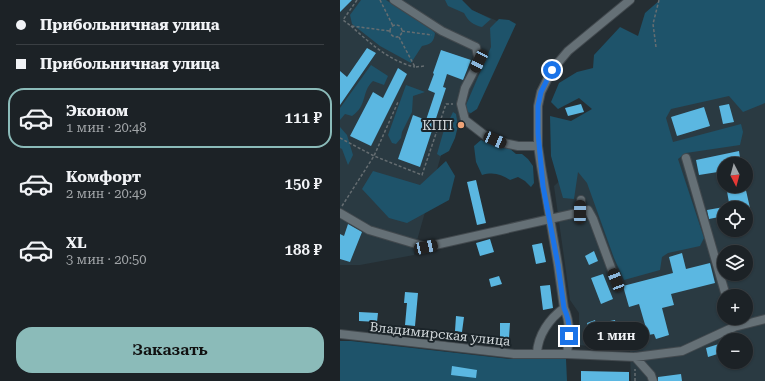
<!DOCTYPE html>
<html lang="ru">
<head>
<meta charset="utf-8">
<style>
	:root { --surface:#1c2226; --page:#252a2e; --text:#f1f3f6; --muted:#a0a4a7; --line:#3a3f43; --accent:#8bbbb9 }
	body { margin:0; font-family:"Roboto Serif",serif; background:var(--page); color:var(--text); height:100vh; display:flex; flex-direction:column; font-size:15px; white-space:nowrap }
	* { box-sizing:border-box; margin:0 }
	p { font-size:13px; color:var(--muted) }
	.icon { flex:none; width:22px; height:22px; fill:none; stroke:currentColor; stroke-width:2; stroke-linecap:round; stroke-linejoin:round }
	.map { position:relative; flex:1; overflow:hidden }
	.details { display:flex; flex-direction:column; background:var(--surface); width:340px }
	.details>* { flex:none }
	.top-card { display:grid; align-content:center; height:88px; padding:0 16px; background:var(--surface) }
	.needle { width:26px; rotate:174deg }
	.buttons { position:absolute; left:377px; top:157px; display:grid; gap:8px }
	.buttons a { display:grid; place-items:center; width:36px; height:36px; border-radius:50%; background:var(--surface); box-shadow:0 1px 3px #0004,0 0 0 1px var(--line); font-size:20px }
	.end { position:absolute; width:18px; height:18px; margin:-9px; border:5px solid #1a73e8; background:#fff; box-shadow:0 0 0 2px #fff }
	.from { border-radius:50% }
	.bubble { position:absolute; height:28px; border-radius:14px; background:var(--surface); box-shadow:0 1px 3px #0004,0 0 0 1px var(--line); font-size:13px; font-weight:600; line-height:28px; text-align:center }
	.car { position:absolute; width:12px; height:24px; margin:-12px -6px; border-radius:5px; box-shadow:0 0 3px 1px #0007; background:linear-gradient(#222 24%,#8ab4d8 0 40%,#222 0 76%,#8ab4d8 0 86%,#222 0) }
	.top-card b { display:flex; align-items:center; gap:14px; height:38px; font-size:15px }
	.top-card b+b { border-top:1px solid var(--line) }
	.top-card i { width:10px; height:10px; background:var(--text) }
	ul { padding:0; list-style:none }
	li { display:flex; align-items:center; gap:12px; height:60px; margin:0 8px 6px; padding:0 8px; border:2px solid transparent; border-radius:16px }
	li div { flex:1 }
	li b { display:block; font-size:15px }
	li em { font-style:normal; font-weight:600 }
	li.active { border-color:var(--accent) }
	li>.icon { width:36px; height:36px; stroke-width:1.5 }
	.primary-button { display:flex; gap:8px; margin-top:auto; padding:8px 16px }
	.primary-button a { flex:1; height:46px; border-radius:16px; background:var(--accent); color:#111; font-size:16px; font-weight:600; line-height:46px; text-align:center }
	main { display:flex; flex:1; min-height:0 }
	.map>svg:first-child { display:block }
	.built { fill:#2a3a42; fill-rule:evenodd }
	.green { fill:#1e536a }
	.building { fill:#5bb7e1 }
	.lines { fill:none; stroke-linecap:round; stroke-linejoin:round }
	.minor-casing { stroke:#42494e; stroke-width:10 }
	.path { stroke:#656d71; stroke-width:1.5; stroke-dasharray:3 2; stroke-linecap:butt }
	.minor { stroke:#657076; stroke-width:8 }
	.route { stroke:#1a73e8; stroke-width:5 }
	.poi-dot { fill:#efa377; stroke:#1b2429; stroke-width:1.5 }
	.labels { text-anchor:middle; dominant-baseline:central; stroke-width:4; stroke-linejoin:round; paint-order:stroke }
	.poi-label { font-size:13px; fill:#d5dbde; stroke:#1b2429; text-anchor:end }
	.street-label { font-size:13px; fill:#d5dbde; stroke:#1b2429 }
</style>
</head>
<body>
<main>
<section class="details">
<div class="top-card">
<b><i class="from"></i>Прибольничная улица</b>
<b><i></i>Прибольничная улица</b>
</div>
<ul>
<li class="active"><svg class="icon" aria-label="car" viewBox="0 0 24 24"><path d="M5 17H2v-5l4-1 3-4h7l3 4 3 1v5h-3M9 17h6M6 11h13"/><circle cx="7" cy="17" r="2"/><circle cx="17" cy="17" r="2"/></svg><div><b>Эконом</b><p>1 мин · 20:48</p></div><em>111 ₽</em></li>
<li><svg class="icon" aria-label="car" viewBox="0 0 24 24"><path d="M5 17H2v-5l4-1 3-4h7l3 4 3 1v5h-3M9 17h6M6 11h13"/><circle cx="7" cy="17" r="2"/><circle cx="17" cy="17" r="2"/></svg><div><b>Комфорт</b><p>2 мин · 20:49</p></div><em>150 ₽</em></li>
<li><svg class="icon" aria-label="car" viewBox="0 0 24 24"><path d="M5 17H2v-5l4-1 3-4h7l3 4 3 1v5h-3M9 17h6M6 11h13"/><circle cx="7" cy="17" r="2"/><circle cx="17" cy="17" r="2"/></svg><div><b>XL</b><p>3 мин · 20:50</p></div><em>188 ₽</em></li>
</ul>
<div class="primary-button"><a>Заказать</a></div>
</section>
<div class="map">
<svg width="425" height="381" viewBox="0 0 425 381">
	<rect width="100%" height="100%" fill="#252e33"/>
	<path class="built" d="M0,0h122l10,10 39,17 -40,86 -13,13 -7,-6 -35,124 -2,11 -54,10h-20z
		M425,82v299h-134l-1,-31 -51,-5v-32l-9,-13 -16,-114 88,-80zM384,164h22v22h-22zM384,208h22v22h-22zM384,252h22v22h-22zM384,296h22v22h-22zM384,340h22v22h-22z"/>
	<path class="green" d="M21,0h25l46,30 3,3c-1,9 -4,11 -13,13l-11,17 -31,-17 -28,-22 -2,-9z
		M105,0h17l10,10 19,9 -9,8c-9,-2 -14,-6 -18,-14l-16,-7z
		M320,0h105v103l-22,9 -14,-16 -58,13 -5,9 7,24 68,-18 2,8 -3,13 -54,8 -8,6 26,79 -4,8 -32,7 -6,4 -2,13 -36,10 -10,-22 -27,-75 -9,-11 -4,27 -11,-1 -12,-42 -1,-40 21,5 21,-12 -13,-11 -21,11 -7,-7 8,-19 18,-11 16,-4 1,-13 26,-28 18,9 7,-23z
		M159,19l10,1 7,4 -39,85 -6,4 -4,-1 -1,-7 25,-58 -1,-19z
		M31,65l17,11 -4,9 -11,-4c-12,11 -5,24 -21,35l-7,-2 -5,6v-12z
		M66,85l19,7 -12,4 -1,16 -10,20 -1,6 -5,6 -4,-1 -4,-8z
		M113,112l3,2 2,12 -3,12 -6,13 -9,5 -3,-2 6,-21z
		M0,127l7,8 6,20 -5,10 -6,-16 -2,-1z
		M141,140l15,6 13,2 7,6h6l6,5 5,7 1,17 -3,4 -6,-6 -7,-4 -8,3c-9,-6 -17,-8 -28,-5l-6,-13 -2,-16z
		M106,161l9,15 -6,24 -42,23 -18,-5 -27,-29 11,-18 47,14z
		M0,341h11l160,18h55l1,22h-227z"/>
	<path class="building" d="M0,0h12l-12,12z
		M27,48l9,5 -36,52v-34l7,6z
		M101,50l30,10 -8,20 -16,-6 -4,13 3,1 -26,79 -22,-8 15,-44 13,5 9,-27 -7,-3 6,-16 -1,-1z
		M58,68l9,6 -36,72 -21,-10 23,-44 10,6z
		M241,104l3,8 -16,4 -3,-8z
		M389,104l5,18 -11,2 -4,-18z
		M364,107l6,19 -33,10 -6,-19z
		M399,151l2,13h-17v7l-25,4 -3,-15z
		M136,180l10,43 -9,2 -10,-43z
		M386,186h19l5,22h-20z
		M384,207v9l-15,3 -2,-9z
		M8,224l14,8 -12,30 -10,-3v-25l4,2z
		M150,239l4,13 -14,4 -4,-13z
		M202,243l4,19 -10,2 -4,-19z
		M254,251l4,10 -9,4 -4,-9z
		M342,253l4,16 24,-6 5,20 -44,11 3,11 -12,3 7,27 -13,4 -2,-5 -6,1 -9,-31 -10,3 -6,-21 50,-13 -4,-16z
		M263,274l10,25 -12,5 -10,-26z
		M159,276l3,8 -11,3 -2,-8z
		M210,285l3,23 -10,2 -3,-24z
		M65,292l13,1 -3,33 -10,-1 2,-22h-3z
		M19,312l19,1 -1,9 -18,-1z
		M116,316l8,1 -2,15 -7,-1z
		M255,320l1,4 19,-4 2,11 -26,7 -4,-15z
		M160,323h10l-1,15 -9,-1z
		M382,343l2,9 -16,5 -2,-9z
		M112,366l25,4 -1,8 -25,-3z
		M241,371l48,1v9h-48z
		M341,374l1,7h-24v-4z"/>
	<g class="lines">
		<defs>
			<path id="minor" d="M54,0l48,31 34,16 3,14 -14,27 -4,16 4,16 22,17 17,6 14,3h20
				M346,158l40,138
				M241,212l7,-2 5,9 23,62
				M0,213l29,17 57,17 155,-35v-12
				M392,318l2,9
				M0,334l174,20h53l68,3 47,-6 52,-24 31,-8
				M197,353c1,-18 12,-34 27,-45
				M227,354c2,-16 4,-31 -3,-46l-6,-43 -17,-99 -3,-20v-40l3,-14 11,-22 16,-19 62,-51
				M295,357l16,18 2,6"/>
		</defs>
		<use href="#minor" class="minor-casing"/>
		<path class="path" d="M17,0l-14,20 8,6 39,5
			M40,0l13,26
			M50 31a6 6 0 1 1 12 0a6 6 0 1 1-12 0Z
			M11,26c19,17 38,35 64,41
			M62,31l30,4
			M59,37l16,30 10,-1
			M316,47l-3,-23 6,-24
			M0,138l34,18 48,19 24,-71h7
			M2,206l32,-50 24,-54
			M295,381v-12"/>
		<use href="#minor" class="minor"/>
	</g>
	<g class="lines">
		<path class="route" d="M212,70l-11,22 -3,14v27l5,53 15,79 6,43c4,9 6,18 5,28"/>
	</g>
	<circle class="poi-dot" cx="121" cy="125" r="4"/>
	<g class="labels">
		<g class="poi-label">
			<text x="113" y="125">КПП</text>
		</g>
		<g class="street-label">
			<text transform="translate(100 334) rotate(6)">Владимирская улица</text>
		</g>
	</g>
</svg>
<div class="buttons">
<a><svg class="needle" viewBox="-14 -14 28 28"><path d="M0-13l5 13h-10z" fill="#e53935"/><path d="M0 13l5-13h-10z" fill="#a0a4a7"/></svg></a>
<a><svg class="icon" aria-label="locate" viewBox="0 0 24 24"><circle cx="12" cy="12" r="6"/><path d="M12 2v4M12 18v4M2 12h4M18 12h4"/></svg></a>
<a><svg class="icon" aria-label="layers" viewBox="0 0 24 24"><path d="M12 4l9 5-9 5-9-5zM3 14l9 5 9-5"/></svg></a>
<a>+</a>
<a>−</a>
</div>
<i class="end from" style="left:212px;top:70px"></i>
<i class="end" style="left:229px;top:336px"></i>
<div class="bubble" style="left:243px;top:322px;width:66px">1 мин</div>
<i class="car" style="left:139px;top:61px;rotate:207deg"></i>
<i class="car" style="left:155px;top:140px;rotate:113deg"></i>
<i class="car" style="left:240px;top:212px;rotate:1deg"></i>
<i class="car" style="left:86px;top:247px;rotate:78deg"></i>
<i class="car" style="left:276px;top:280px;rotate:339deg"></i>
</div>
</main>
</body>
</html>
